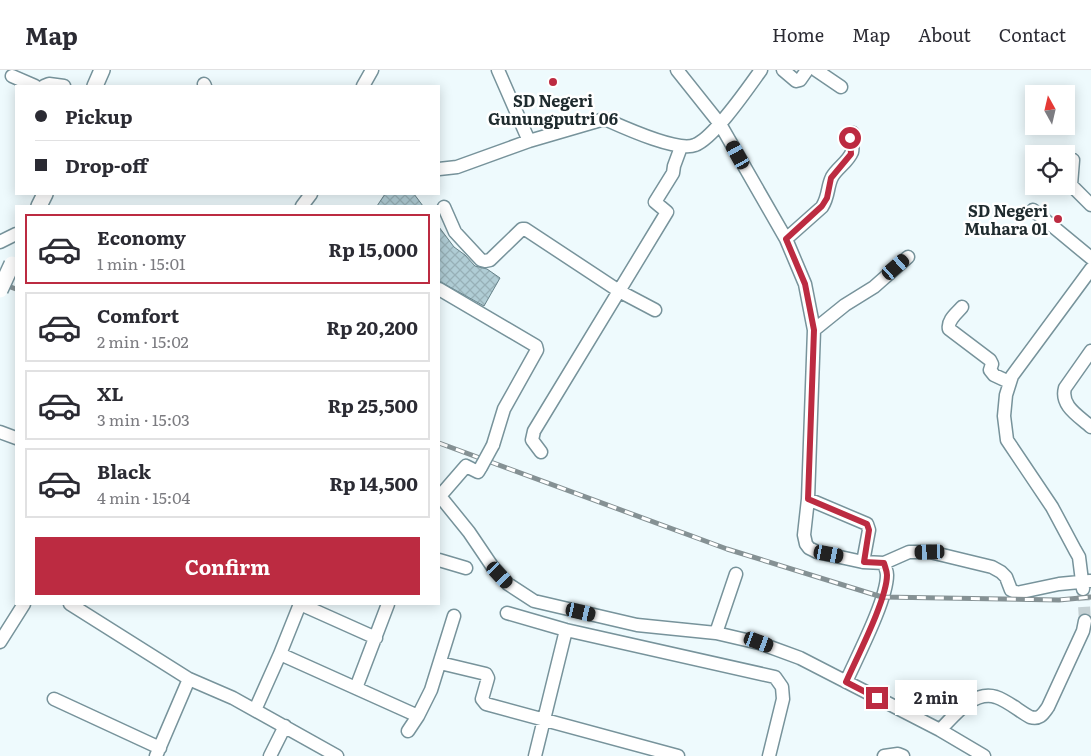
<!DOCTYPE html>
<html lang="en">
<head>
<meta charset="utf-8">
<style>
	:root { --surface:#fff; --page:#f7f7f7; --text:#2b2b33; --muted:#7c7c81; --line:#e1e1e2; --accent:#bc2b41 }
	body { margin:0; font-family:Literata,serif; background:var(--page); color:var(--text); height:100vh; display:flex; flex-direction:column; font-size:19px; white-space:nowrap }
	* { box-sizing:border-box; margin:0 }
	p { font-size:16px; color:var(--muted) }
	.icon { flex:none; width:28px; height:28px; fill:none; stroke:currentColor; stroke-width:2; stroke-linecap:round; stroke-linejoin:round }
	.map { position:relative; flex:1; overflow:hidden }
	.drawer { position:absolute; left:15px; top:135px; width:425px; height:400px; display:flex; flex-direction:column; background:var(--surface); border-radius:0px; box-shadow:0 2px 12px #0003 }
	.drawer>* { flex:none }
	.top-card { position:absolute; left:15px; top:15px; width:425px; height:110px; border-radius:0px; box-shadow:0 2px 12px #0003; display:grid; align-content:center; height:110px; padding:0 20px; background:var(--surface) }
	.needle { width:32px; rotate:352deg }
	.tools { position:absolute; left:1025px; top:15px; display:grid; gap:10px }
	.tools a { display:grid; place-items:center; width:50px; height:50px; border-radius:0px; background:var(--surface); box-shadow:0 2px 12px #0003; font-size:25px }
	.end { position:absolute; width:22px; height:22px; margin:-11px; border:6px solid #bc2b41; background:#fff; box-shadow:0 0 0 2px #fff }
	.from { border-radius:50% }
	.bubble { position:absolute; height:35px; border-radius:0px; background:var(--surface); box-shadow:0 2px 12px #0003; font-size:16px; font-weight:700; line-height:35px; text-align:center }
	.car { position:absolute; width:15px; height:30px; margin:-15px -8px; border-radius:6px; box-shadow:0 0 4px 1px #0007; background:linear-gradient(#222 24%,#8ab4d8 0 40%,#222 0 76%,#8ab4d8 0 86%,#222 0) }
	.top-card b { display:flex; align-items:center; gap:18px; height:48px; font-size:19px }
	.top-card b+b { border-top:1px solid var(--line) }
	.top-card i { width:12px; height:12px; background:var(--text) }
	ul { padding:9px 0 0; list-style:none }
	li { display:flex; align-items:center; gap:15px; height:70px; margin:0 10px 8px; padding:0 10px; border:2px solid var(--line); border-radius:0px }
	li div { flex:1 }
	li b { display:block; font-size:19px }
	li em { font-style:normal; font-weight:700 }
	li.selected { border-color:var(--accent) }
	li>.icon { width:45px; height:45px; stroke-width:1.5 }
	.button { display:flex; gap:10px; margin-top:auto; padding:10px 20px }
	.button a { flex:1; height:58px; border-radius:0px; background:var(--accent); color:#fff; font-size:20px; font-weight:700; line-height:58px; text-align:center }
	header { display:flex; align-items:center; gap:30px; box-sizing:border-box; height:70px; padding:0 25px; background:var(--surface); border-bottom:1px solid var(--line) }
	header strong { font-size:24px }
	nav { display:flex; gap:28px; margin-inline-start:auto; font-size:18px }
	.map>svg:first-child { display:block }
	.building { fill:url(#building-cross-hatch); stroke:#668289 }
	.lines { fill:none; stroke-linecap:round; stroke-linejoin:round }
	.minor-tunnel { stroke:#c5d1d4; stroke-width:12; stroke-dasharray:12 6; stroke-linecap:butt }
	.minor-casing { stroke:#77939b; stroke-width:15 }
	.major-casing { stroke:#77939b; stroke-width:18 }
	.minor { stroke:#fff; stroke-width:12 }
	.major { stroke:#fff; stroke-width:15 }
	.rail-casing { stroke:#859194; stroke-width:5 }
	.rail { stroke:#fff; stroke-width:3; stroke-dasharray:9; stroke-linecap:butt }
	.minor-bridge-casing { stroke:#77939b; stroke-width:15; stroke-linecap:butt }
	.major-bridge-casing { stroke:#77939b; stroke-width:18; stroke-linecap:butt }
	.minor-bridge { stroke:#fff; stroke-width:12 }
	.major-bridge { stroke:#fff; stroke-width:15 }
	.route { stroke:#bc2b41; stroke-width:6 }
	.poi-dot { fill:#bc2b41; stroke:#fff; stroke-width:2 }
	.labels { text-anchor:middle; dominant-baseline:central; stroke-width:5; stroke-linejoin:round; paint-order:stroke }
	.poi-label { font-size:16px; font-weight:bold; fill:#1f2b2e; stroke:#fff }
</style>
</head>
<body>
<header>
<strong>Map</strong>
<nav><a>Home</a><a>Map</a><a>About</a><a>Contact</a></nav>
</header>
<div class="map">
<svg width="1091" height="686" viewBox="0 0 1091 686">
	<defs>
		<pattern id="building-cross-hatch" width="8" height="8" patternUnits="userSpaceOnUse" patternTransform="scale(1.25)"><rect width="8" height="8" fill="#b0cdd5"/><path d="M0 0l8 8M0 8l8-8" fill="none" stroke="#97b0b7"/></pattern>
	</defs>
	<rect width="100%" height="100%" fill="#eefafd"/>
	<path class="building" d="M385,124h29l9,12h-46z
		M439,157l15,20 11,8 10,11 12,3 13,9 -16,28 -45,-25z"/>
	<g class="lines">
		<path class="minor-tunnel" d="M1083,519l2,32"/>
		<defs>
			<path id="minor" d="M498,0l31,71
				M677,0l43,54 66,115 19,45 9,46 -6,169 -4,36 2,9 3,4 8,4 46,10 21,1c1,4 3,8 3,12 0,25 -30,82 -41,107
				M783,0l13,11 4,-1 7,-10
				M816,0l25,17
				M12,6l23,10
				M204,14l1,2
				M44,16l5,-2 15,2
				M363,16l9,-16
				M1073,90l-2,25 20,20
				M439,99l18,-2 72,-26 72,-21h6c18,8 71,32 88,25 19,-7 53,-57 66,-75
				M302,136l9,-12
				M444,137l11,25 26,28 4,1 5,-1 32,-31h3l94,62 36,19
				M1033,140l58,48
				M786,169l36,-32c7,-11 5,-20 10,-30 5,-9 16,-15 20,-25 2,-7 -3,-12 1,-19
				M0,172l16,-8
				M439,219l97,57 1,4 -33,59 -11,36
				M962,237c-5,6 -15,13 -13,22l41,31 2,4 -2,6 4,5 15,7
				M814,260l31,-25 29,-18 34,-30
				M1091,281l-26,37c-5,18 14,28 26,39
				M0,362l16,6
				M541,382l-9,-12 2,-9 133,-219 -12,-10 18,-29 1,-7 7,-19
				M439,425l30,37 23,34 16,18 26,17 103,24 79,8 43,10 41,15 140,72 44,26
				M440,426l26,-30 12,6 3,-5
				M808,429l59,25 2,6 -6,32
				M439,490l27,8
				M884,493l25,-11h21l62,15 9,5 5,5 5,13 6,3 42,-9 31,-3
				M1083,519l-4,-32 -4,-7 -23,-43 -45,-67 -3,-24 2,-21 6,-19 79,-107
				M70,534l119,75 44,19 104,58
				M300,534l-20,50 138,62
				M300,534l76,34
				M507,543l59,17 209,47 7,10 1,12 -14,57
				M716,563l20,-59
				M0,572l24,-38
				M440,593l46,11 2,4 -6,21 4,5 192,52
				M356,618l32,-84
				M54,629l106,49
				M255,640l25,-56
				M940,660c14,-14 33,-40 56,-33 12,4 23,14 34,20 10,3 13,-3 18,-10l35,-76 2,-10
				M408,661l10,-15 13,-26 23,-74
				M156,686l33,-77
				M270,686l15,-30
				M535,686l31,-126
				M884,686l14,-2 5,2"/>
			<path id="major" d="M95,16l7,-16
				M39,136l6,-12"/>
		</defs>
		<use href="#minor" class="minor-casing"/>
		<use href="#major" class="major-casing"/>
		<use href="#minor" class="minor"/>
		<use href="#major" class="major"/>
		<defs>
			<path id="rail" d="M0,213l16,6
				M439,373l288,106 155,48 177,3 32,-3"/>
		</defs>
		<use href="#rail" class="rail-casing"/>
		<use href="#rail" class="rail"/>
		<defs>
			<path id="minor-bridge" d="M481,397l12,-22"/>
			<path id="major-bridge" d="M0,220l12,-26"/>
		</defs>
		<use href="#minor-bridge" class="minor-bridge-casing"/>
		<use href="#major-bridge" class="major-bridge-casing"/>
		<use href="#minor-bridge" class="minor-bridge"/>
		<use href="#major-bridge" class="major-bridge"/>
	</g>
	<g class="lines">
		<path class="route" d="M850,68l1,16 -20,24 -4,20 -5,8 -36,33 19,45 9,46 -6,169 59,25 2,6 -5,32 20,1c1,4 3,8 3,12 0,24 -30,82 -41,107l31,16"/>
	</g>
	<g class="poi-dot">
		<circle cx="553" cy="12" r="5"/>
		<circle cx="1058" cy="149" r="5"/>
	</g>
	<g class="labels">
		<g class="poi-label">
			<text x="553" y="30">SD Negeri<tspan x="553" dy="18">Gunungputri 06</tspan></text>
			<text x="1048" y="140" text-anchor="end">SD Negeri<tspan x="1048" dy="18">Muhara 01</tspan></text>
		</g>
	</g>
</svg>
<div class="tools">
<a><svg class="needle" viewBox="-14 -14 28 28"><path d="M0-13l5 13h-10z" fill="#e53935"/><path d="M0 13l5-13h-10z" fill="#7c7c81"/></svg></a>
<a><svg class="icon" aria-label="locate" viewBox="0 0 24 24"><circle cx="12" cy="12" r="6"/><path d="M12 2v4M12 18v4M2 12h4M18 12h4"/></svg></a>
</div>
<i class="end from" style="left:850px;top:68px"></i>
<i class="end" style="left:877px;top:628px"></i>
<div class="bubble" style="left:895px;top:610px;width:82px">2 min</div>
<i class="car" style="left:738px;top:85px;rotate:331deg"></i>
<i class="car" style="left:896px;top:197px;rotate:49deg"></i>
<i class="car" style="left:930px;top:482px;rotate:268deg"></i>
<i class="car" style="left:829px;top:484px;rotate:101deg"></i>
<i class="car" style="left:500px;top:505px;rotate:137deg"></i>
<i class="car" style="left:581px;top:542px;rotate:103deg"></i>
<i class="car" style="left:759px;top:572px;rotate:110deg"></i>
<div class="top-card">
<b><i class="from"></i>Pickup</b>
<b><i></i>Drop-off</b>
</div>
<section class="drawer">
<ul>
<li class="selected"><svg class="icon" aria-label="car" viewBox="0 0 24 24"><path d="M5 17H2v-5l4-1 3-4h7l3 4 3 1v5h-3M9 17h6M6 11h13"/><circle cx="7" cy="17" r="2"/><circle cx="17" cy="17" r="2"/></svg><div><b>Economy</b><p>1 min · 15:01</p></div><em>Rp 15,000</em></li>
<li><svg class="icon" aria-label="car" viewBox="0 0 24 24"><path d="M5 17H2v-5l4-1 3-4h7l3 4 3 1v5h-3M9 17h6M6 11h13"/><circle cx="7" cy="17" r="2"/><circle cx="17" cy="17" r="2"/></svg><div><b>Comfort</b><p>2 min · 15:02</p></div><em>Rp 20,200</em></li>
<li><svg class="icon" aria-label="car" viewBox="0 0 24 24"><path d="M5 17H2v-5l4-1 3-4h7l3 4 3 1v5h-3M9 17h6M6 11h13"/><circle cx="7" cy="17" r="2"/><circle cx="17" cy="17" r="2"/></svg><div><b>XL</b><p>3 min · 15:03</p></div><em>Rp 25,500</em></li>
<li><svg class="icon" aria-label="car" viewBox="0 0 24 24"><path d="M5 17H2v-5l4-1 3-4h7l3 4 3 1v5h-3M9 17h6M6 11h13"/><circle cx="7" cy="17" r="2"/><circle cx="17" cy="17" r="2"/></svg><div><b>Black</b><p>4 min · 15:04</p></div><em>Rp 14,500</em></li>
</ul>
<div class="button"><a>Confirm</a></div>
</section>
</div>
</body>
</html>
